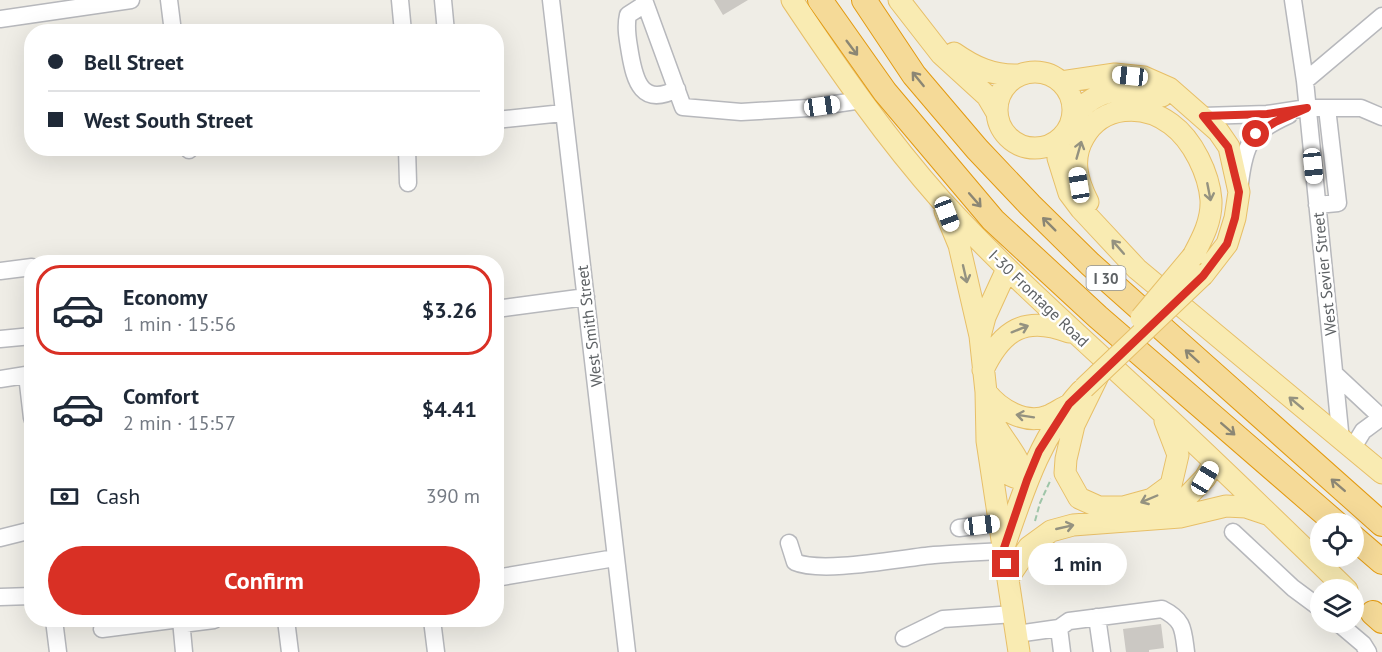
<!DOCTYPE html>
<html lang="en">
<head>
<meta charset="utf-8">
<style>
	:root { --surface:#fff; --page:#f2f2f3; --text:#1f2937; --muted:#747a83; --line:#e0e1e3; --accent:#d93025 }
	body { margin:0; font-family:"PT Sans",sans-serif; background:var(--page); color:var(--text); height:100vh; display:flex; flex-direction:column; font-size:22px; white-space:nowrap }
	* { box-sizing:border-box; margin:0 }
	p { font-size:20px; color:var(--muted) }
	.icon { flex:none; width:33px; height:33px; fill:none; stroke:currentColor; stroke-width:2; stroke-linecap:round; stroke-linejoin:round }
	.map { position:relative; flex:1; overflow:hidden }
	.sheet { position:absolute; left:24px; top:255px; width:480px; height:372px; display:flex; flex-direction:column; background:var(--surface); border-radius:24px; box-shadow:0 6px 24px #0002 }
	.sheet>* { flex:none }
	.top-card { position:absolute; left:24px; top:24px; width:480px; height:132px; border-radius:24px; box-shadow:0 6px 24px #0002; display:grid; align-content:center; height:132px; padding:0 24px; background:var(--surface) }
	.controls { position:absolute; left:1310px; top:513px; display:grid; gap:12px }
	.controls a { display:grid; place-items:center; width:54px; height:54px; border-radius:50%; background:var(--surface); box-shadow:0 6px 24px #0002; font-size:30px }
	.end { position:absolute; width:27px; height:27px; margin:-14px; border:8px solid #d93025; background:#fff; box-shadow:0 0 0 3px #fff }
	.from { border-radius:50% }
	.bubble { position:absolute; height:42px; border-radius:21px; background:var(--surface); box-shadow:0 6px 24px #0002; font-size:20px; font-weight:700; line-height:42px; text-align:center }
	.car { position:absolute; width:18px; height:36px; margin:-18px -9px; border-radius:8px; box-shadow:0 0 4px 2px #0007; background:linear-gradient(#fff 24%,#345 0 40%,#fff 0 76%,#345 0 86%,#fff 0) }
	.top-card b { display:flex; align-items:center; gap:21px; height:57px; font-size:22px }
	.top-card b+b { border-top:2px solid var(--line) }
	.top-card i { width:15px; height:15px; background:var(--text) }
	ul { padding:10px 0 0; list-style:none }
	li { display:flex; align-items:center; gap:18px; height:90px; margin:0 12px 9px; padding:0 12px; border:3px solid transparent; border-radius:24px }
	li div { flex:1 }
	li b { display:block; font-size:22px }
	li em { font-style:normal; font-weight:700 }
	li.current { border-color:var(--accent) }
	li>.icon { width:54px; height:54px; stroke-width:1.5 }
	.pay { display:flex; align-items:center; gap:15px; height:66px; padding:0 24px; font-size:22px }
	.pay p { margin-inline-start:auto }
	.cta { display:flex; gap:12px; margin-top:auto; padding:12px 24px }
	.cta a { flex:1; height:69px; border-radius:36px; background:var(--accent); color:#fff; font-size:24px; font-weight:700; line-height:69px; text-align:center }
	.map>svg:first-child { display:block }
	.building { fill:#cbc8c3 }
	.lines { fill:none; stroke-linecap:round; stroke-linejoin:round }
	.minor-casing { stroke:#b7b8bc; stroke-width:19 }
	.major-casing { stroke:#e7bf68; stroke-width:23 }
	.highway-casing { stroke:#e39b12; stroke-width:26 }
	.path { stroke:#9ec5a8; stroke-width:2; stroke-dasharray:6 3; stroke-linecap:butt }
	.minor { stroke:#fff; stroke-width:16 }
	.major { stroke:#f9ebb2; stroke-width:21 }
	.highway { stroke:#f5da98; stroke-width:24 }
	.major-bridge-casing { stroke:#e7bf68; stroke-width:23; stroke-linecap:butt }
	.major-bridge { stroke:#f9ebb2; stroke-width:21 }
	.oneway { stroke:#8b8674 }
	.oneway2 { stroke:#949280 }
	.route { stroke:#d93025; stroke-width:8 }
	.labels { text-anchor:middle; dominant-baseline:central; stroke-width:4.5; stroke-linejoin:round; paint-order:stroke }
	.shield { fill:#fff; stroke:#8e9193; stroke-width:1.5 }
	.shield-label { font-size:15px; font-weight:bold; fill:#5e6265 }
	.street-label { font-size:16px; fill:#5e6265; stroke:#fff }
</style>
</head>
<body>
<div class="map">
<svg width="1382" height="652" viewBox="0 0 1382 652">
	<rect width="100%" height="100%" fill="#efede6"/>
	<path class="building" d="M714,0h34l-25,15z
		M1161,624l3,24 -15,2v2h-23l-3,-23z"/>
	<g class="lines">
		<defs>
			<path id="minor" d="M169,0l4,32
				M400,0l3,32
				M443,0l3,32
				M551,0l76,652
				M644,0l39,107 58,5 67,-4 54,-8
				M1293,0l12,81 36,360
				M645,4l-17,11c-3,13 0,25 2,38 5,29 12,54 47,36
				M0,19l131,-19
				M1305,81l77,-65
				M1203,116l64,-2 40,-6h54l21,9
				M496,120l67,-7
				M189,148v2
				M407,148l1,35
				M1240,183c5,-41 11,-51 49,-68
				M1317,205l21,-2 -11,-95
				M0,271l32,-4
				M496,309l90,-12
				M0,339l32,-3
				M27,375l5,43
				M1336,375l46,43
				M0,379l32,-5
				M1352,449l11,-18 19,-14
				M959,528l40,-5
				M1233,532l60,56 27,20
				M0,538l32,-8
				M789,543l6,19c27,12 106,-4 139,-7 23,-2 47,-3 70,-4
				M496,578l119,-20
				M0,597l32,-1
				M1097,617l5,35
				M54,620l4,32
				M181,620l3,32
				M286,620l4,32
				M432,620l4,32
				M1337,622l26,22 5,8
				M182,624l32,-4
				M1059,628l3,24
				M102,629l70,-9
				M1016,634l43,-6 10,-7 93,-12c22,11 21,20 24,43
				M904,638l39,-19 71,-5"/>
			<path id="major" d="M792,0c46,69 94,138 149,200 59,65 124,123 189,183 74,67 145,137 217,207
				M899,0l42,54 46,42 10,17
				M954,53c20,14 39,23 64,22
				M997 110a38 38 0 1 1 76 0a38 38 0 1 1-76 0Z
				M1061,82l54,-8 29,3 25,11 49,43 11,16 10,45 -4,26 -8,26 -24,31
				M1073,116c27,-31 51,-28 89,-20
				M1059,140l-1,18 11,35 12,16 56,60 245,204
				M1088,202c-11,-22 -17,-43 -4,-65 18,-32 59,-34 87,-13 22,16 38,50 40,76 1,21 -9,39 -18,56
				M945,211l14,34 21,91 6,56 1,49 32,211
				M980,336l5,-19 22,-48
				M983,370c19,-40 42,-55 86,-38
				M1099,374l-25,51 -8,34 -1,14 14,25 20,9h24l29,-8 19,-14 7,-30 -13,-34
				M986,392c13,17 39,33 62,24 7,-3 14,-8 21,-11
				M988,414c13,23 30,41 39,66 -21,-2 -27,-12 -36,-30
				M1158,514l25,-13 22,-23 9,-15
				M1005,544c19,-55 36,-109 76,-153
				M1008,578l21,-31 22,-16 22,-6 107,-8 46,-11 20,1 21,7"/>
			<path id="highway" d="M820,0l65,92 108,128 105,97 239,207
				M864,0l50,75 63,74 53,56 60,59 292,260
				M1353,537l29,25
				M1373,613l9,8"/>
		</defs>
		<use href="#minor" class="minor-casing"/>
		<use href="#major" class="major-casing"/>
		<use href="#highway" class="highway-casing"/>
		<path class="path" d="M1035,521l5,-18 11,-24"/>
		<use href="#minor" class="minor"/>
		<use href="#major" class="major"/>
		<use href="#highway" class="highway"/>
		<defs>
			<path id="major-bridge" d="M1141,318l52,-62
				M1084,388l119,-113"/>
		</defs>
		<use href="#major-bridge" class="major-bridge-casing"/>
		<use href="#major-bridge" class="major-bridge"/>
	</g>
	<defs><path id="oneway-shaft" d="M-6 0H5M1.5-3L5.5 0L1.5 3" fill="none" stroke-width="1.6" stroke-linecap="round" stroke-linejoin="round" transform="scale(1.5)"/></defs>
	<g class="oneway">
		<use href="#oneway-shaft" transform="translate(852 48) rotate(53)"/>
		<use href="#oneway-shaft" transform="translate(918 79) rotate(-129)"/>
		<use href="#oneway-shaft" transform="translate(975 200) rotate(49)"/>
		<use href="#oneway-shaft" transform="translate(1049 224) rotate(-135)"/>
		<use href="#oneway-shaft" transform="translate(1192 356) rotate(-138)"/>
		<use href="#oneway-shaft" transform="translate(1228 429) rotate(41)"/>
		<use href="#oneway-shaft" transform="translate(1338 485) rotate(-139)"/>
	</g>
	<g class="oneway2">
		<use href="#oneway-shaft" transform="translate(1079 150) rotate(-74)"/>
		<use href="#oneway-shaft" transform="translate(1209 192) rotate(79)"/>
		<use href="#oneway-shaft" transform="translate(1118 247) rotate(-131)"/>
		<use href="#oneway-shaft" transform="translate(965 274) rotate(77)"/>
		<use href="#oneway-shaft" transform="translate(1020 329) rotate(-22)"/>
		<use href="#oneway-shaft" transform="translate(1296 403) rotate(-140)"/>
		<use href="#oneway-shaft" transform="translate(1025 416) rotate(-171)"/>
		<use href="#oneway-shaft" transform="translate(1149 499) rotate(157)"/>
		<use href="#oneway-shaft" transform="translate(1065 527) rotate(-13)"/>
	</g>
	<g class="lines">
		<path class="route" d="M1006,564l-2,-16 23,-68 12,-29 30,-47 134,-128 24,-32 8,-26 4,-26 -11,-45 -25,-31 64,-2 40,-6 -32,14 -19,12"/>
	</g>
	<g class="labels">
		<rect class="shield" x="1086.5" y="266" width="39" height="24" rx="4.5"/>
		<g class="shield-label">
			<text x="1106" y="278">I 30</text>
		</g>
		<g class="street-label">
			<text transform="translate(1324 274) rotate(-96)">West Sevier Street</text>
			<text transform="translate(1039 298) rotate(44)">I-30 Frontage Road</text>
			<text transform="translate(589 326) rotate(-97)">West Smith Street</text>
		</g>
	</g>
</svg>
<div class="controls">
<a><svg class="icon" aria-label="locate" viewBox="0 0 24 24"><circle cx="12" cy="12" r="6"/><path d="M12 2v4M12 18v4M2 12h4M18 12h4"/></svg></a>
<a><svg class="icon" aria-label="layers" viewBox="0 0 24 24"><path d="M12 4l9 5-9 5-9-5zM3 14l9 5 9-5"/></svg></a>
</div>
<i class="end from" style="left:1256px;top:134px"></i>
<i class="end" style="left:1006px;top:564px"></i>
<div class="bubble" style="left:1028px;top:543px;width:99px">1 min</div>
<i class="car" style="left:1130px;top:76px;rotate:276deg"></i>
<i class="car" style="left:822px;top:106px;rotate:82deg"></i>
<i class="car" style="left:1313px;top:166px;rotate:174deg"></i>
<i class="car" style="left:1079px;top:185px;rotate:351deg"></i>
<i class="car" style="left:947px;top:214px;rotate:159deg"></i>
<i class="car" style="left:1205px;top:478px;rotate:31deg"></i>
<i class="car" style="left:982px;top:525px;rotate:83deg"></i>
<div class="top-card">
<b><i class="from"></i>Bell Street</b>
<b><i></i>West South Street</b>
</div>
<section class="sheet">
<ul>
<li class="current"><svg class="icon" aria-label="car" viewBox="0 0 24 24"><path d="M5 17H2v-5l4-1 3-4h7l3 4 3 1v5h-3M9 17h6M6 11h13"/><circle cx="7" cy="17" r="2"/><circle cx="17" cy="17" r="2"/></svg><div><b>Economy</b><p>1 min · 15:56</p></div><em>$3.26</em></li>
<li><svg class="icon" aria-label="car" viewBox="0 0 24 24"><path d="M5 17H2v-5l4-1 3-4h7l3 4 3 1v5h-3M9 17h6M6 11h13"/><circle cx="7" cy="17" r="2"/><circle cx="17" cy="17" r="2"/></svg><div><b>Comfort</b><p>2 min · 15:57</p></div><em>$4.41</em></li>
</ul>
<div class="pay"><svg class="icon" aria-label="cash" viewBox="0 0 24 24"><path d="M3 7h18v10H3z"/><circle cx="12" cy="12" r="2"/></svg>Cash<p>390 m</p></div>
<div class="cta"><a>Confirm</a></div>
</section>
</div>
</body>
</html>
